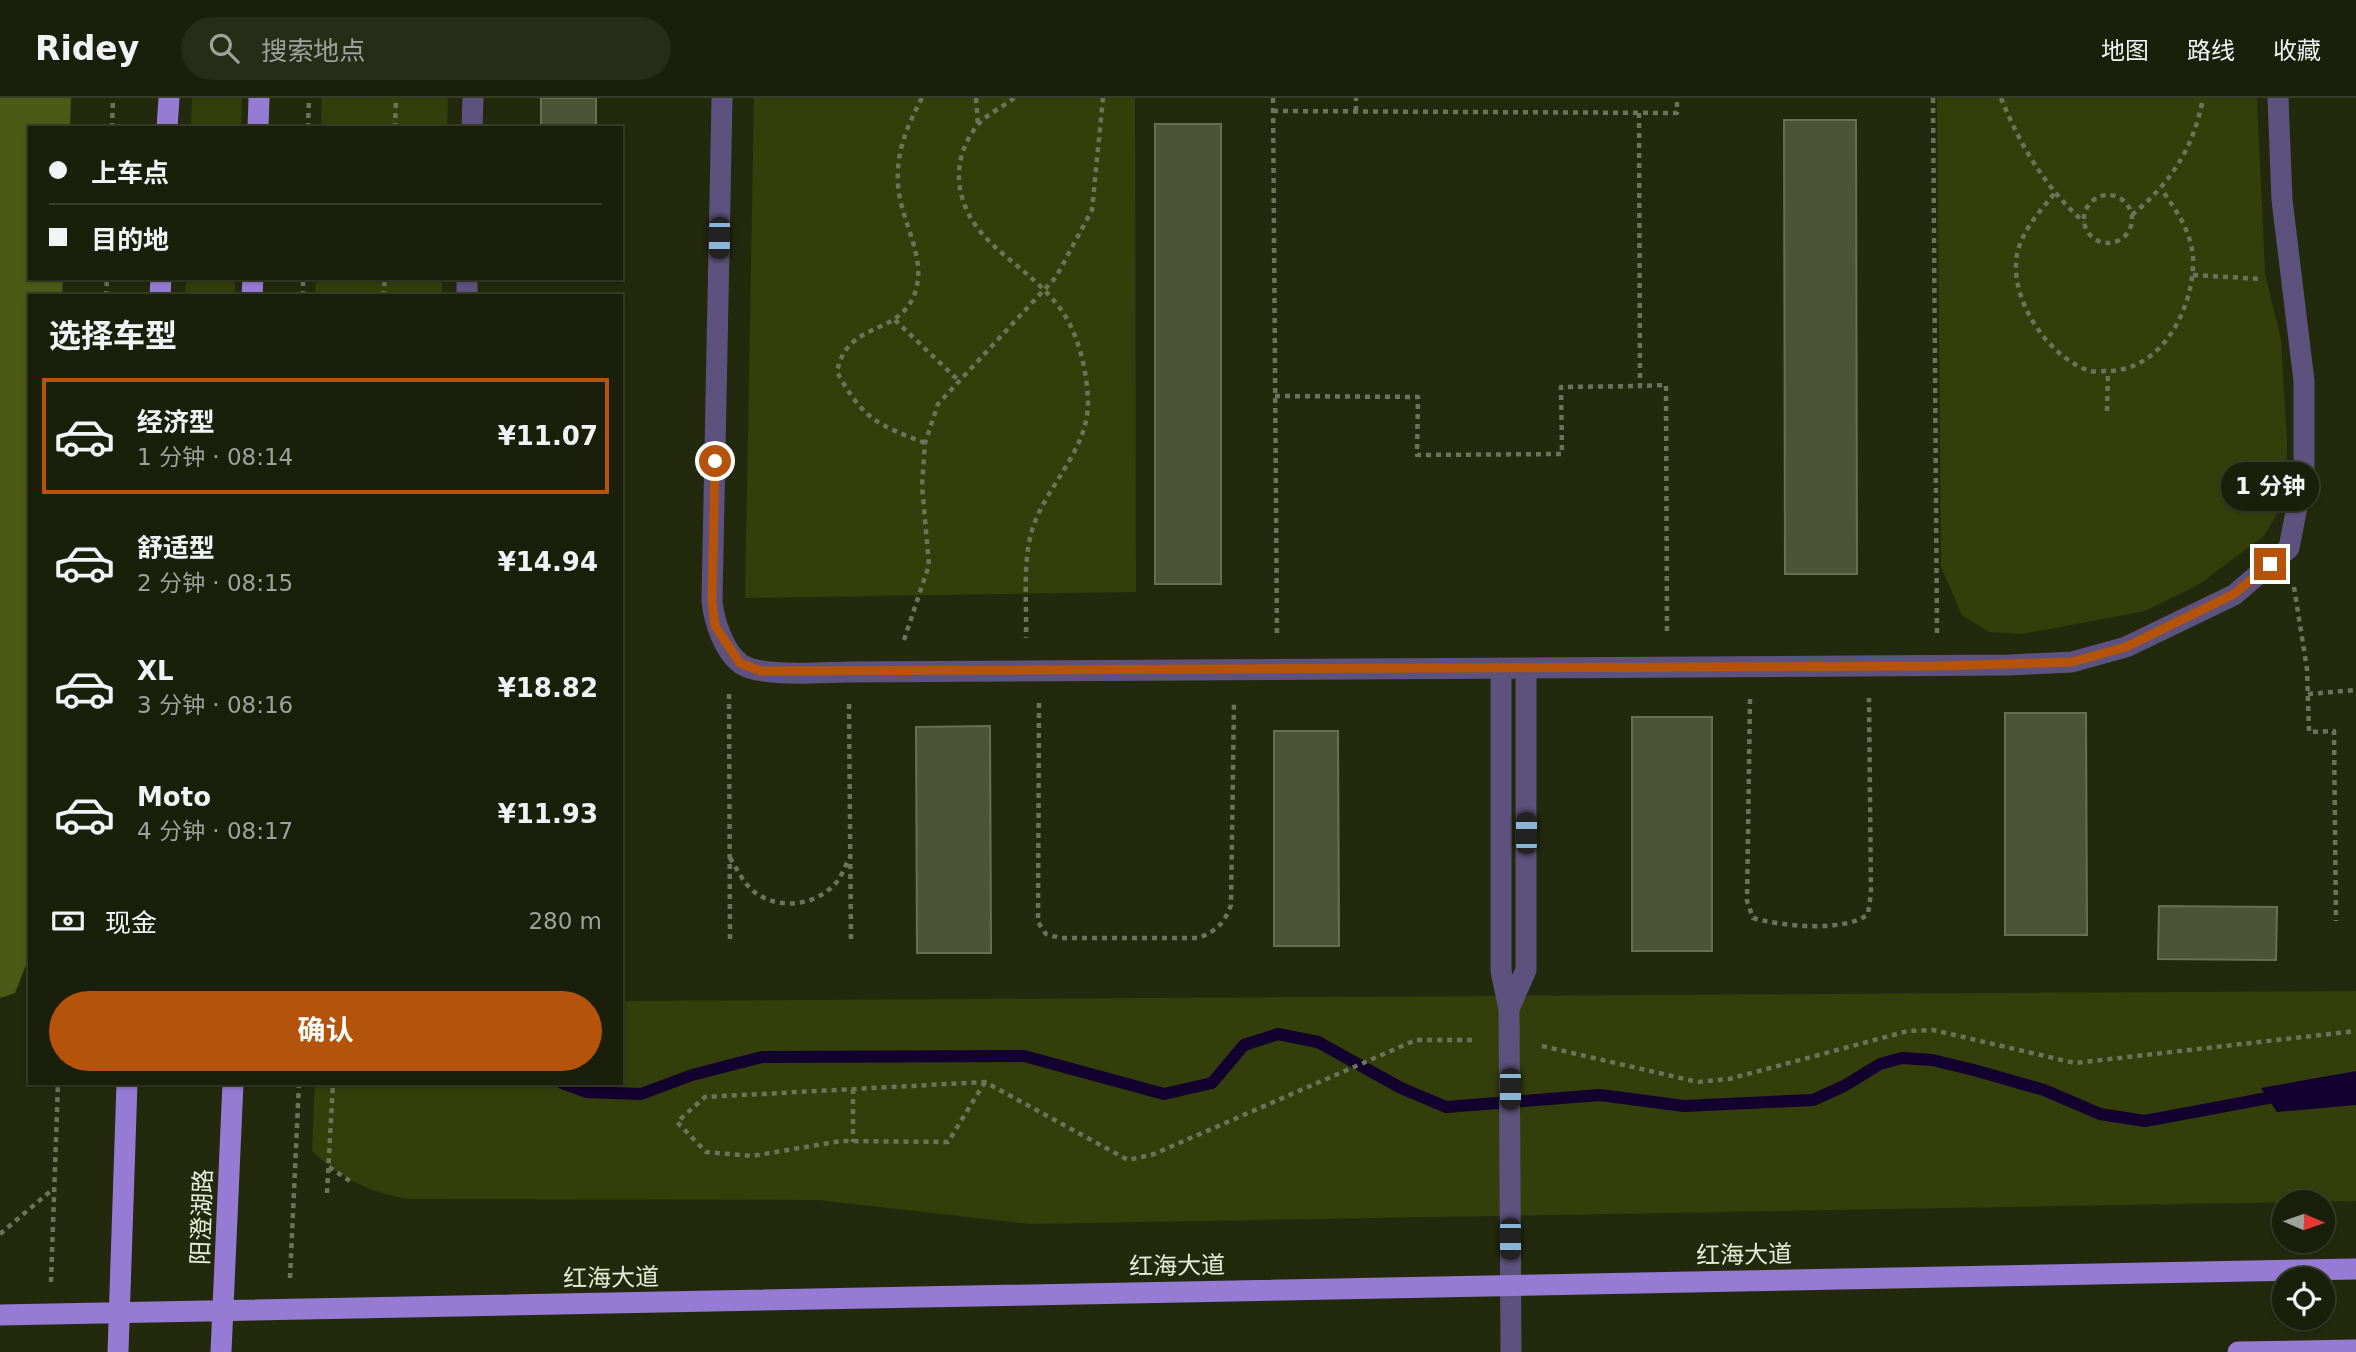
<!DOCTYPE html>
<html lang="zh">
<head>
<meta charset="utf-8">
<style>
	:root { --surface:#1a1f09; --page:#272c17; --text:#f1f3f6; --muted:#9fa29c; --line:#383d2a; --accent:#b45309 }
	body { margin:0; font-family:"DejaVu Sans","Noto Sans SC",sans-serif; background:var(--page); color:var(--text); height:100vh; display:flex; flex-direction:column; font-size:26px; white-space:nowrap }
	* { box-sizing:border-box; margin:0 }
	p { font-size:23px; color:var(--muted) }
	.icon { flex:none; width:38px; height:38px; fill:none; stroke:currentColor; stroke-width:2; stroke-linecap:round; stroke-linejoin:round }
	.map { position:relative; flex:1; overflow:hidden }
	.side { position:absolute; left:28px; top:196px; width:595px; height:791px; display:flex; flex-direction:column; background:var(--surface); border-radius:0px; box-shadow:0 2px 5px #0004,0 0 0 2px var(--line) }
	.side>* { flex:none }
	.guide { position:absolute; left:28px; top:28px; width:595px; height:154px; border-radius:0px; box-shadow:0 2px 5px #0004,0 0 0 2px var(--line); display:grid; align-content:center; height:154px; padding:0 21px; background:var(--surface) }
	.needle { width:46px; rotate:92deg }
	.fabs { position:absolute; left:2272px; top:1092px; display:grid; gap:14px }
	.fabs a { display:grid; place-items:center; width:63px; height:63px; border-radius:50%; background:var(--surface); box-shadow:0 2px 5px #0004,0 0 0 2px var(--line); font-size:35px }
	.end { position:absolute; width:32px; height:32px; margin:-16px; border:9px solid #b45309; background:#fff; box-shadow:0 0 0 4px #fff }
	.from { border-radius:50% }
	.bubble { position:absolute; height:49px; border-radius:24px; background:var(--surface); box-shadow:0 2px 5px #0004,0 0 0 2px var(--line); font-size:23px; font-weight:700; line-height:49px; text-align:center }
	.car { position:absolute; width:21px; height:42px; margin:-21px -10px; border-radius:9px; box-shadow:0 0 5px 2px #0007; background:linear-gradient(#222 24%,#8ab4d8 0 40%,#222 0 76%,#8ab4d8 0 86%,#222 0) }
	.guide b { display:flex; align-items:center; gap:24px; height:66px; font-size:26px }
	.guide b+b { border-top:2px solid var(--line) }
	.guide i { width:18px; height:18px; background:var(--text) }
	ul { padding:0; list-style:none }
	li { display:flex; align-items:center; gap:21px; height:116px; margin:0 14px 10px; padding:0 7px; border:4px solid transparent; border-radius:0px }
	li div { flex:1 }
	li b { display:block; font-size:26px }
	li em { font-style:normal; font-weight:700 }
	li.active { border-color:var(--accent) }
	li>.icon { width:63px; height:63px; stroke-width:1.5 }
	h2 { padding:0 21px; font-size:32px; line-height:84px }
	.pay { display:flex; align-items:center; gap:18px; height:77px; padding:0 21px; font-size:26px }
	.pay p { margin-inline-start:auto }
	.primary-button { display:flex; gap:14px; margin-top:auto; padding:14px 21px }
	.primary-button a { flex:1; height:80px; border-radius:42px; background:var(--accent); color:#fff; font-size:28px; font-weight:700; line-height:80px; text-align:center }
	header { display:flex; align-items:center; gap:42px; box-sizing:border-box; height:98px; padding:0 35px; background:var(--surface); border-bottom:2px solid var(--line) }
	header strong { font-size:33px }
	nav { display:flex; gap:38px; margin-inline-start:auto; font-size:24px }
	.search { width:490px; height:63px; background:var(--page); display:flex; align-items:center; gap:18px; box-sizing:border-box; padding:0 24px; border-radius:38px; color:var(--muted); font-size:26px }
	.map>svg:first-child { display:block }
	.green { fill:#343e0b }
	.forest { fill:#4c5a15 }
	.water { fill:#12002e }
	.lines { fill:none; stroke-linecap:round; stroke-linejoin:round }
	.stream { stroke:#12002e; stroke-width:12 }
	.building { fill:#4c5436; stroke:#677050; stroke-width:2 }
	.path { stroke:#6d735a; stroke-width:4.5; stroke-dasharray:5 5; stroke-linecap:butt }
	.minor { stroke:#5d527d; stroke-width:21 }
	.major { stroke:#957bd3; stroke-width:21 }
	.route { stroke:#b45309; stroke-width:9 }
	.labels { text-anchor:middle; dominant-baseline:central; stroke-width:5; stroke-linejoin:round; paint-order:stroke }
	.street-label { font-size:24px; fill:#e7ecda; stroke:#23290c }
</style>
</head>
<body>
<header>
<strong>Ridey</strong>
<div class="search"><svg class="icon" aria-label="search" viewBox="0 0 24 24"><circle cx="10" cy="10" r="6"/><path d="M15 15l6 6"/></svg>搜索地点</div>
<nav><a>地图</a><a>路线</a><a>收藏</a></nav>
</header>
<div class="map">
<svg width="2356" height="1254" viewBox="0 0 2356 1254">
	<rect width="100%" height="100%" fill="#23290c"/>
	<path class="green" d="M192,0h50l-1,30h-50z
		M322,0h126l-1,30h-126z
		M754,0h381l1,494 -391,6z
		M1937,0h320l8,176 16,65 6,104 -1,56 -22,37 -66,49 -53,26 -123,23 -33,-2 -27,-17 -21,-48z
		M186,180h49v18h-50z
		M316,180h126v18h-127z
		M2356,893v210l-1327,23 -211,-24 -409,-1c-39,-6 -69,-21 -97,-48l3,-68h306v-82z"/>
	<path class="forest" d="M0,0h71l-1,30h-40v150h33l-1,18h-32v659l-15,38 -15,5z"/>
	<path class="water" d="M2356,973v34l-79,7 -16,-24z"/>
	<g class="lines">
		<path class="stream" d="M562,985l24,9 55,2 51,-19 70,-18 262,-1 140,38 48,-11 32,-38 34,-11 40,8 83,46 45,19 154,-12 84,11 129,-6 31,-14 36,-22 22,-6 30,2 42,10 70,20 56,24 45,7 139,-26"/>
	</g>
	<path class="building" d="M541,0h55v30h-55z
		M1784,22h72l1,454h-72z
		M1155,26h66v460h-66z
		M2005,615h81l1,222h-82z
		M1632,619h80v234h-80z
		M990,628l1,227h-74l-1,-226z
		M1274,633h64l1,215h-65z
		M2159,808l118,1 -1,53 -118,-1z"/>
	<g class="lines">
		<path class="path" d="M922,0c-15,28 -26,54 -24,86 2,39 32,75 15,114 -19,39 -66,23 -76,74 26,47 39,52 88,71
			M976,0l2,27
			M1014,0c-11,9 -29,17 -38,29 -28,37 -20,82 13,114 24,24 53,41 73,70 17,25 25,60 26,90 1,48 -41,84 -55,126 -11,34 -6,75 -7,111
			M1273,0l4,539
			M1933,0l4,535
			M2001,0c19,47 45,91 83,124
			M1273,13l404,2v-15
			M1356,13v-13
			M1639,15l1,273 26,-1 1,249
			M112,30l1,-30
			M308,30l1,-30
			M395,30l1,-30
			M2054,96c-13,16 -28,32 -35,53 -15,45 27,110 71,124 4,1 11,0 16,0 56,1 89,-64 87,-114 -2,-26 -17,-47 -31,-67
			M2084 121a24 24 0 1 1 48 0a24 24 0 1 1-48 0Z
			M2132,117c39,-33 61,-65 71,-117
			M2193,177l69,4
			M106,198l1,-18
			M303,198v-18
			M383,198l2,-18
			M895,222l64,61
			M1275,298l143,1 -1,58 145,-1 -1,-67 79,-1
			M2107,313l1,-40
			M2294,489l13,82 2,63 25,-1 2,190
			M904,542l25,-75 -7,-79 3,-43 13,-39 118,-127 36,-67 11,-112
			M729,596l1,246
			M2308,596l48,-4
			M1750,601l-3,202 6,17c28,8 92,15 115,-4l3,-21 -2,-195
			M1039,605l-1,219 8,12 14,4h139c18,-8 25,-14 32,-33l3,-203
			M849,606l2,236
			M730,760c7,11 13,24 22,32 23,20 60,17 81,-4 8,-7 12,-20 17,-29
			M1542,948l156,36 31,-3 179,-48 25,-1 142,33 281,-32
			M985,984l-37,60 -107,-1 -89,15 -46,-4 -29,-30 28,-25 280,-15 143,78 26,-6 262,-114h61
			M853,991v53
			M329,1069l21,14
			M327,1095l6,-110
			M0,1136l53,-45
			M290,1180l9,-195
			M51,1184l7,-199"/>
		<path class="minor" d="M722,0l-10,503c2,20 12,51 29,63 21,14 82,8 108,8l1160,-7 63,-3 54,-15 108,-52 55,-47 15,-77v-90l-22,-181 -4,-102
			M472,30l1,-30
			M467,198v-18
			M1501,570v303l8,38 2,343
			M1509,911l17,-39v-302"/>
		<path class="major" d="M167,30l2,-30
			M258,30l1,-30
			M160,198l1,-18
			M252,198l1,-18
			M0,1217l2356,-46
			M118,1254l9,-269
			M221,1254l12,-269
			M2238,1254l118,-2"/>
	</g>
	<g class="lines">
		<path class="route" d="M715,363l-3,140 3,25 25,37 21,8 1176,-5 135,-4 54,-15 108,-53 36,-30"/>
	</g>
	<g class="labels">
		<g class="street-label">
			<text transform="translate(202 1119) rotate(-88)">阳澄湖路</text>
			<text transform="translate(1744 1157) rotate(-1)">红海大道</text>
			<text transform="translate(1177 1168) rotate(-1)">红海大道</text>
			<text transform="translate(611 1180) rotate(-1)">红海大道</text>
		</g>
	</g>
</svg>
<div class="fabs">
<a><svg class="needle" viewBox="-14 -14 28 28"><path d="M0-13l5 13h-10z" fill="#e53935"/><path d="M0 13l5-13h-10z" fill="#9fa29c"/></svg></a>
<a><svg class="icon" aria-label="locate" viewBox="0 0 24 24"><circle cx="12" cy="12" r="6"/><path d="M12 2v4M12 18v4M2 12h4M18 12h4"/></svg></a>
</div>
<i class="end from" style="left:715px;top:363px"></i>
<i class="end" style="left:2270px;top:466px"></i>
<div class="bubble" style="left:2221px;top:364px;width:98px">1 分钟</div>
<i class="car" style="left:719px;top:140px;rotate:181deg"></i>
<i class="car" style="left:1526px;top:735px;rotate:0deg"></i>
<i class="car" style="left:1510px;top:991px;rotate:180deg"></i>
<i class="car" style="left:1510px;top:1141px;rotate:180deg"></i>
<div class="guide">
<b><i class="from"></i>上车点</b>
<b><i></i>目的地</b>
</div>
<section class="side">
<h2>选择车型</h2>
<ul>
<li class="active"><svg class="icon" aria-label="car" viewBox="0 0 24 24"><path d="M5 17H2v-5l4-1 3-4h7l3 4 3 1v5h-3M9 17h6M6 11h13"/><circle cx="7" cy="17" r="2"/><circle cx="17" cy="17" r="2"/></svg><div><b>经济型</b><p>1 分钟 · 08:14</p></div><em>¥11.07</em></li>
<li><svg class="icon" aria-label="car" viewBox="0 0 24 24"><path d="M5 17H2v-5l4-1 3-4h7l3 4 3 1v5h-3M9 17h6M6 11h13"/><circle cx="7" cy="17" r="2"/><circle cx="17" cy="17" r="2"/></svg><div><b>舒适型</b><p>2 分钟 · 08:15</p></div><em>¥14.94</em></li>
<li><svg class="icon" aria-label="car" viewBox="0 0 24 24"><path d="M5 17H2v-5l4-1 3-4h7l3 4 3 1v5h-3M9 17h6M6 11h13"/><circle cx="7" cy="17" r="2"/><circle cx="17" cy="17" r="2"/></svg><div><b>XL</b><p>3 分钟 · 08:16</p></div><em>¥18.82</em></li>
<li><svg class="icon" aria-label="car" viewBox="0 0 24 24"><path d="M5 17H2v-5l4-1 3-4h7l3 4 3 1v5h-3M9 17h6M6 11h13"/><circle cx="7" cy="17" r="2"/><circle cx="17" cy="17" r="2"/></svg><div><b>Moto</b><p>4 分钟 · 08:17</p></div><em>¥11.93</em></li>
</ul>
<div class="pay"><svg class="icon" aria-label="cash" viewBox="0 0 24 24"><path d="M3 7h18v10H3z"/><circle cx="12" cy="12" r="2"/></svg>现金<p>280 m</p></div>
<div class="primary-button"><a>确认</a></div>
</section>
</div>
</body>
</html>
